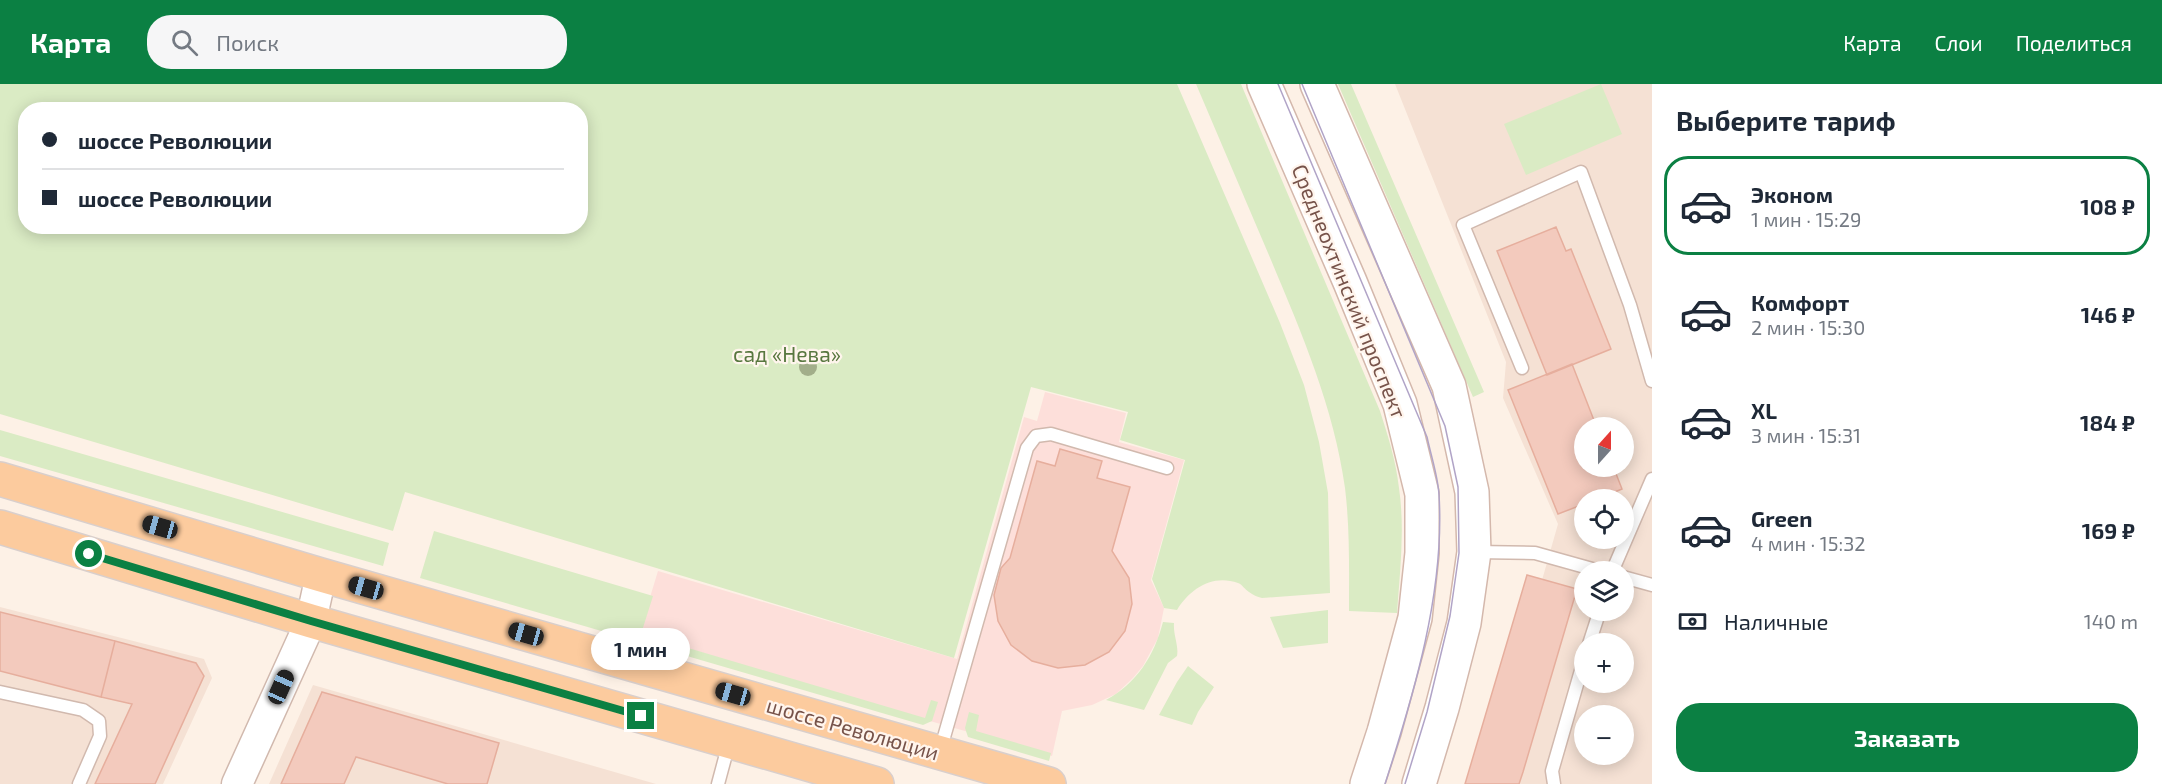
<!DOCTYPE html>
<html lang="ru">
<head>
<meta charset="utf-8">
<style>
	:root { --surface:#fff; --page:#f6f6f7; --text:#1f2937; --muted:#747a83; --line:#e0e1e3; --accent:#0b8043 }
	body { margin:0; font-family:"Exo 2",sans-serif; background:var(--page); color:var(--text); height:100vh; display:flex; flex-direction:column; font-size:22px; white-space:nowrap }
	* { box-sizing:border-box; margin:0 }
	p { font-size:20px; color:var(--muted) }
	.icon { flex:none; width:33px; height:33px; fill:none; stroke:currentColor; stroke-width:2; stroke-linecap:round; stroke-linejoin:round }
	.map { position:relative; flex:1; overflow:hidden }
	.drawer { display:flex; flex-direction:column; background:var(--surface); width:510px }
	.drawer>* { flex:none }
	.hud { position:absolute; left:18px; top:18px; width:570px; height:132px; border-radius:24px; box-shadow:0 3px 15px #0003; display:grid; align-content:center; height:132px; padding:0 24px; background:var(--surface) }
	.needle { width:39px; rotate:21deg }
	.fabs { position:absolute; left:1574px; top:333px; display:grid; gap:12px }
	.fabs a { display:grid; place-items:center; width:60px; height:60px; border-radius:50%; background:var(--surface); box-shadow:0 3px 15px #0003; font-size:30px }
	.end { position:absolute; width:27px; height:27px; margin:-14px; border:8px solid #0b8043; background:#fff; box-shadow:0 0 0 3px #fff }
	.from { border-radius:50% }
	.bubble { position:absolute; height:42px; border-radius:21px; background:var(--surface); box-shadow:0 3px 15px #0003; font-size:20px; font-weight:700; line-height:42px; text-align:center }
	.car { position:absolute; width:18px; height:36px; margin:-18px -9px; border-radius:8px; box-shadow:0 0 4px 2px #0007; background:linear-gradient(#222 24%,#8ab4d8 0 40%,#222 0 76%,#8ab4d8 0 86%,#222 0) }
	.hud b { display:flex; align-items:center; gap:21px; height:57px; font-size:22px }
	.hud b+b { border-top:2px solid var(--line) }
	.hud i { width:15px; height:15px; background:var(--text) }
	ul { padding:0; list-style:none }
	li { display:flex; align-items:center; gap:18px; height:99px; margin:0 12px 9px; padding:0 12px; border:3px solid transparent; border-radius:24px }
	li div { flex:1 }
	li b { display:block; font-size:22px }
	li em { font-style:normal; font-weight:700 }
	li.selected { border-color:var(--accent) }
	li>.icon { width:54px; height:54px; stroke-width:1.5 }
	h2 { padding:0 24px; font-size:27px; line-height:72px }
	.pay { display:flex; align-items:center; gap:15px; height:66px; padding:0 24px; font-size:22px }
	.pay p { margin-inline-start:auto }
	.cta { display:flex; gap:12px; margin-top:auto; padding:12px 24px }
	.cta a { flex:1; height:69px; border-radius:24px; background:var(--accent); color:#fff; font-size:24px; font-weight:700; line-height:69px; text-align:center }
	header { display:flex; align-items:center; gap:36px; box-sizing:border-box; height:84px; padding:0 30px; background:var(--accent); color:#fff }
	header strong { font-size:28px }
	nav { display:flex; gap:33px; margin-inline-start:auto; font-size:21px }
	.search { width:420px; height:54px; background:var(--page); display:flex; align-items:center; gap:15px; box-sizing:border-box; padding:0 21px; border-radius:24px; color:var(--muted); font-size:22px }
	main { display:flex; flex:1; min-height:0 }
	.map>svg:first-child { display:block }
	.residential { fill:#f5e1d4; fill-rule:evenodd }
	.commercial { fill:#fddfda }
	.green { fill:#daebc4; fill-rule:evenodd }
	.building { fill:#f3cabd; stroke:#e6ae9d; stroke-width:1.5 }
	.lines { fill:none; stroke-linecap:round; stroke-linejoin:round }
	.service-casing { stroke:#d1b9ae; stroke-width:15 }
	.tertiary-casing { stroke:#d1b9ae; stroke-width:33 }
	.secondary-casing { stroke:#d4b8ac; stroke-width:36 }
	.primary-casing { stroke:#d9cfcc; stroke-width:36 }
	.service { stroke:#fff; stroke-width:12 }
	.tertiary { stroke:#fff; stroke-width:30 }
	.secondary { stroke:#fff; stroke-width:33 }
	.primary { stroke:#fccb9e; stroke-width:33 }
	.tram { stroke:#b1a4c7; stroke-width:1.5 }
	.tree { fill:#a2ae8a }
	.route { stroke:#0b8043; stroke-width:8 }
	.labels { text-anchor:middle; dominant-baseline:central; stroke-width:4.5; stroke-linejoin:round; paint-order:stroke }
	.street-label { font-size:21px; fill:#77534a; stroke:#fff5ed }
	.park-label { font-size:21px; fill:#58773f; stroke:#fff5ed }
</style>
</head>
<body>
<header>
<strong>Карта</strong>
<div class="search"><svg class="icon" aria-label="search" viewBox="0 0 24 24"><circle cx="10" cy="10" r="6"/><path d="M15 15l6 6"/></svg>Поиск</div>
<nav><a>Карта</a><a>Слои</a><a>Поделиться</a></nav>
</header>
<main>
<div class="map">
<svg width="1652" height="700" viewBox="0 0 1652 700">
	<rect width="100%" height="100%" fill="#fdf1e6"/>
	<path class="residential" d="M1395,0h257v700h-168l74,-260 -55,-126 3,-36zM1584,344h39v38h-39zM1584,416h39v38h-39zM1584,488h39v38h-39zM1584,560h39v38h-39zM1584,632h39v38h-39z
		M0,523l204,52 8,19 -49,106h-163z
		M313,601l343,99h-387z"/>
	<path class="commercial" d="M1045,308l81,21 -7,29 65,18 -33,120 13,28 -6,30 -15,28 -10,12 -17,16 -24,11 -30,6 -10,45 -414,-119 20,-66 299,88 67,-242 13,4z"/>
	<path class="green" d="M0,0h1177l103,239 24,62 15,57 9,51 2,100 -68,5c-5,-1 -9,-3 -13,-6 -5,-3 -6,-7 -11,-9 -26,-9 -48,6 -61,27l-13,-2 -12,-29 33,-119 -65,-20 8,-28 -97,-25 -77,271 -549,-166 -12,39 -393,-117zM26,26h554v116h-554z
		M1196,0h45l139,327c8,25 16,50 19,77 6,41 1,83 -2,125l-48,-2c0,-41 1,-82 -4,-123 -11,-80 -43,-154 -74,-228 -25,-59 -50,-117 -75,-176z
		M1338,0h13l133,308 -11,5z
		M1601,0l21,50 -96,41 -22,-51z
		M0,346l389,113 -6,23 -383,-110z
		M434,447l219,65 -12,38 284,84 6,-18 7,2 -6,19 -9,4 -503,-147z
		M1328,526v33l-45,5 -13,-31z
		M1163,538l11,1c-1,12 5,23 3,33l-9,7 -24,47 -38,-10c31,-17 48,-44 57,-78z
		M1188,582l26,21 -16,25 -6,13 -33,-10 18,-33z
		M969,628l10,3 -3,16 75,22 -2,8 -81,-24 -3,-9z"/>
	<path class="building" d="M1556,143l10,24 5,-2 40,100 -64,26 -50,-124z
		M1572,280l25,64h-13v38h29l9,23 -27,11h-11v4l-26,10 -50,-124z
		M1060,365l42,12 -5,17 33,9 -18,64 17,27 3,26 -7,27 -16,21 -24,13 -27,3 -26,-7 -21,-16 -13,-24 -4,-26 7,-27 9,-10 27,-97 18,5z
		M1527,491l50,14 -54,183 -4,12h-54z
		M0,528l115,29 -14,56 -101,-26z
		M115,557l81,22 8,13 -49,108h-60l37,-80 -31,-7z
		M322,608l177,51 -12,41h-39l-92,-27 -12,27h-63z"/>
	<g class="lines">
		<defs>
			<path id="service" d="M1522,284l-59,-143 118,-53 49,133 22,76
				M1475,468l60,1 68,19
				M1612,488l40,-93
				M1623,493l29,8
				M1589,560l11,-34
				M0,608l83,18 16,11 1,15 -21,48
				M940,667l87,-303 9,-12 15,-2 116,34
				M718,700l11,-41
				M1554,700l-2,-13 32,-111"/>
			<path id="tertiary" d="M237,700l74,-163 10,-46"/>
			<path id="secondary" d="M1264,0l86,198 50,122 22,90v59l-7,65 -31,114 -17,52
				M1317,0l132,302 23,106 2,60 -10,71 -22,85 -23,76"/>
			<path id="primary" d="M0,395l321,96 728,209
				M0,443l311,94 566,163"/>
		</defs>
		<use href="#service" class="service-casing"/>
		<use href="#tertiary" class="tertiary-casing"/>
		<use href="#secondary" class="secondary-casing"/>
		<use href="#primary" class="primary-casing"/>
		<use href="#service" class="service"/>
		<use href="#tertiary" class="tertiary"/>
		<use href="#secondary" class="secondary"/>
		<use href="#primary" class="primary"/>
		<path class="tram" d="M1278,0l149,353c4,19 11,39 12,58 6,96 -25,199 -54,289
			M1302,0l143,342 13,61 1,66 -9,63 -23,96 -22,72"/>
	</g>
	<circle class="tree" cx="808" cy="283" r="9"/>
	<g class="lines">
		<path class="route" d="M89,470l222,67 330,95"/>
	</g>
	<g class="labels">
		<g class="street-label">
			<text transform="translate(1350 207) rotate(68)">Среднеохтинский проспект</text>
			<text transform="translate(853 644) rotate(16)">шоссе Революции</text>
		</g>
		<g class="park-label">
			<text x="787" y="269">сад «Нева»</text>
		</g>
	</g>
</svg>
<div class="fabs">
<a><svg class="needle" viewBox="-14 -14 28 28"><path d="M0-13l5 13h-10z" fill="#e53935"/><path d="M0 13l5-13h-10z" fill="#747a83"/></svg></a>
<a><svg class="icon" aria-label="locate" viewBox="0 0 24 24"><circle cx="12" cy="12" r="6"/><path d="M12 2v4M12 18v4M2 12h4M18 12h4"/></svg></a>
<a><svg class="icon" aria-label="layers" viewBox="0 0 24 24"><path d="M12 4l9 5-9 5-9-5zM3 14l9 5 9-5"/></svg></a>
<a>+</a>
<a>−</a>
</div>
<i class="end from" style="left:89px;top:470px"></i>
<i class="end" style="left:641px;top:632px"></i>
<div class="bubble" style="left:591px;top:544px;width:99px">1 мин</div>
<i class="car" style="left:160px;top:443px;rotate:286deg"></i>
<i class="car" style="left:366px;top:504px;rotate:286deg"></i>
<i class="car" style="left:526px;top:550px;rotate:286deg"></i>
<i class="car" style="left:281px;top:603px;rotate:24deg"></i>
<i class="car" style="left:733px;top:610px;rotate:286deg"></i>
<div class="hud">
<b><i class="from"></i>шоссе Революции</b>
<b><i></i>шоссе Революции</b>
</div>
</div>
<section class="drawer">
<h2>Выберите тариф</h2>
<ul>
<li class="selected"><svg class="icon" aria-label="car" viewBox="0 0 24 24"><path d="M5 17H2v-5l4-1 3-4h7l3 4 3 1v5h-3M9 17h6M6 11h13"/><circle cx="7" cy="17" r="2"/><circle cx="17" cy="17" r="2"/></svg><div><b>Эконом</b><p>1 мин · 15:29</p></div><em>108 ₽</em></li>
<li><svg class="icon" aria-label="car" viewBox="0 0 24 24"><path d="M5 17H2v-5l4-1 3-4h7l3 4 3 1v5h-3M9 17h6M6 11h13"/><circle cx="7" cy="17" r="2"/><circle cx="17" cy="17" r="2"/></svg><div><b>Комфорт</b><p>2 мин · 15:30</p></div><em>146 ₽</em></li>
<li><svg class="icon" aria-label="car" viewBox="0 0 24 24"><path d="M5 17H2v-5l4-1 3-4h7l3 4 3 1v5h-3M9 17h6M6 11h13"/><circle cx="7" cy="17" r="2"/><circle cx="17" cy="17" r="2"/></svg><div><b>XL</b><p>3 мин · 15:31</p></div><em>184 ₽</em></li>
<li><svg class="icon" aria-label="car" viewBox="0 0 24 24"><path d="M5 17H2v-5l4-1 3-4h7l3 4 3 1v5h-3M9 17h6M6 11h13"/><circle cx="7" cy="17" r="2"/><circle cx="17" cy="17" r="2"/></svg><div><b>Green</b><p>4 мин · 15:32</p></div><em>169 ₽</em></li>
</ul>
<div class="pay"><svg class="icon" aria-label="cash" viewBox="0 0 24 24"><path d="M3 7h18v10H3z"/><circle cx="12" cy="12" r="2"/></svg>Наличные<p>140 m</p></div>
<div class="cta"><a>Заказать</a></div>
</section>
</main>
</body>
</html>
